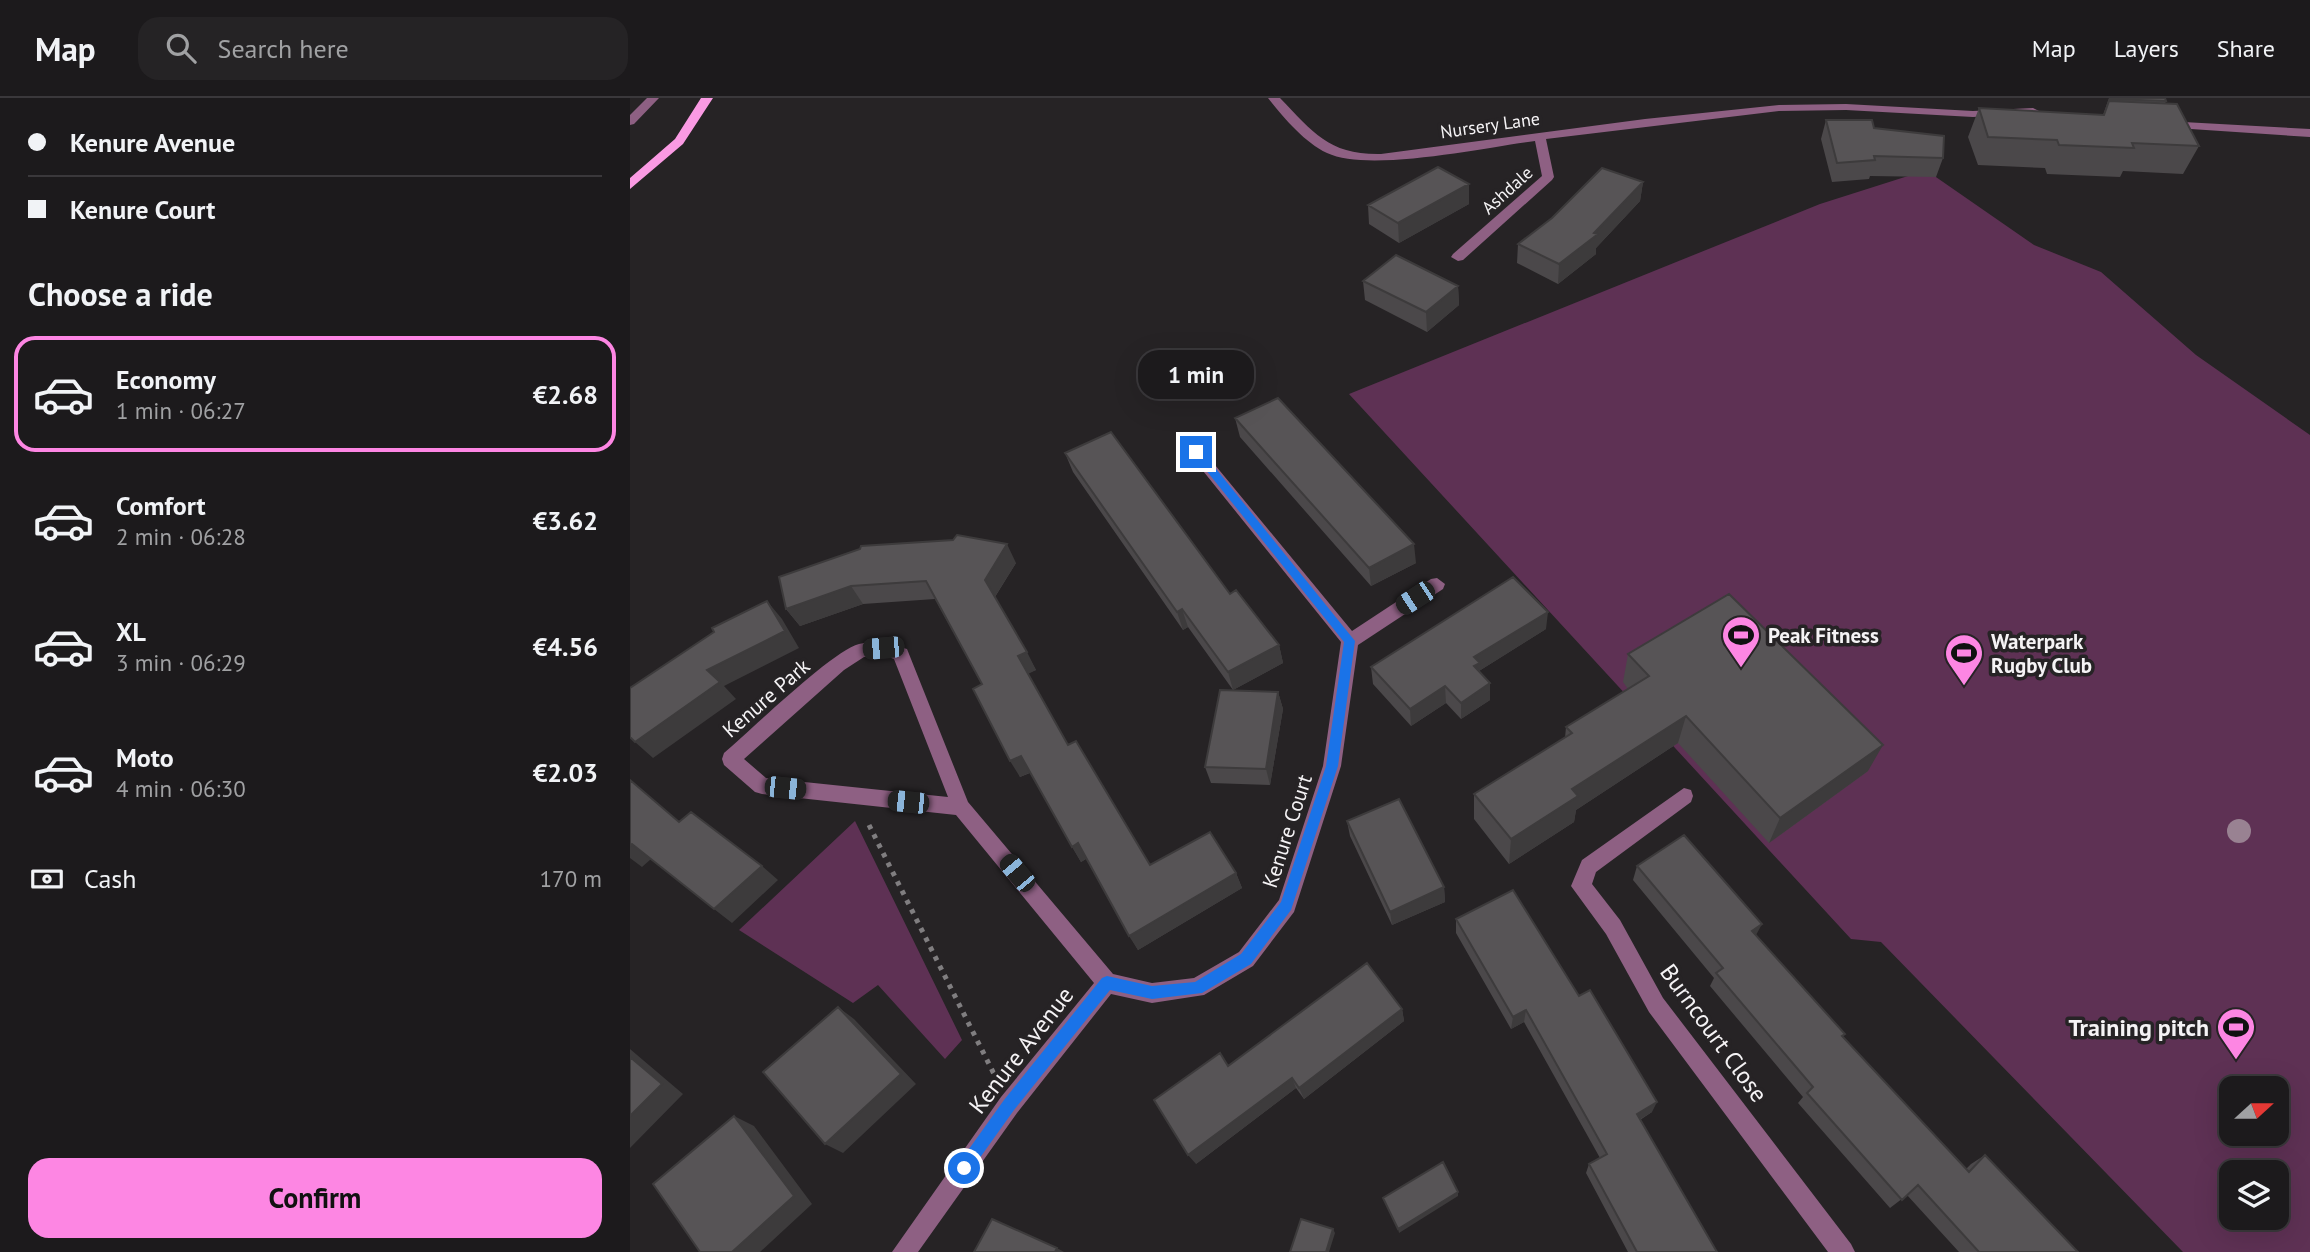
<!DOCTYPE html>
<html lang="en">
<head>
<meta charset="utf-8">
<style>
	:root { --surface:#1c1a1c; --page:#252325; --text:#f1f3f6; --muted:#a0a1a3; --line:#3a383b; --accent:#fd86e3 }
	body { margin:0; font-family:"PT Sans",sans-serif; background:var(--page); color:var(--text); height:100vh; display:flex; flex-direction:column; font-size:26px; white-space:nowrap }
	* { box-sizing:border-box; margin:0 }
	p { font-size:23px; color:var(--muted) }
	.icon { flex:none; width:38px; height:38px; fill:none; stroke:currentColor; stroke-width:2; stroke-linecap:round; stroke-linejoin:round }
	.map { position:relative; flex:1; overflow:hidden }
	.side { display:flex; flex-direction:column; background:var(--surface); width:630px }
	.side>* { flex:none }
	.banner { display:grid; align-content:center; height:154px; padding:0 28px; background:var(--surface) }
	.needle { width:46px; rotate:69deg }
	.controls { position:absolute; left:1589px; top:978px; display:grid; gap:14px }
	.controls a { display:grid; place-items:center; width:70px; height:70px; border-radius:14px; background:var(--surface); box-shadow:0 7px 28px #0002,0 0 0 2px var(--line); font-size:35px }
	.end { position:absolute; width:32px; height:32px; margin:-16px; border:9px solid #1a73e8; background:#fff; box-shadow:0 0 0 4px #fff }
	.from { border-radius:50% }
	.bubble { position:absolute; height:49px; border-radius:21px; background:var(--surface); box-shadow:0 7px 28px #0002,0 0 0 2px var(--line); font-size:23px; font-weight:600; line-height:49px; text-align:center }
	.car { position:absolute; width:21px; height:42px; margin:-21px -10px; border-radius:9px; box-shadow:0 0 5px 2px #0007; background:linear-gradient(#222 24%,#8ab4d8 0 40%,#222 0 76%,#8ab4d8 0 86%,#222 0) }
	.banner b { display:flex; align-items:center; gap:24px; height:66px; font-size:26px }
	.banner b+b { border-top:2px solid var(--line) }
	.banner i { width:18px; height:18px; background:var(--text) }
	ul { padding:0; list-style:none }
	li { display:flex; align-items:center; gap:21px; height:116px; margin:0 14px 10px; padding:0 14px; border:4px solid transparent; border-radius:21px }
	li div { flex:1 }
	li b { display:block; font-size:26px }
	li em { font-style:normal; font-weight:600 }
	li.current { border-color:var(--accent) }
	li>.icon { width:63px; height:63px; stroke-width:1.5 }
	h2 { padding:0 28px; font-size:32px; line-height:84px }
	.pay { display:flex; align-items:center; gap:18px; height:77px; padding:0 28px; font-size:26px }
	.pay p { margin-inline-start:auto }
	.button { display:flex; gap:14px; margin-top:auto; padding:14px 28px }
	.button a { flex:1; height:80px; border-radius:21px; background:var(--accent); color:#111; font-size:28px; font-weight:600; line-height:80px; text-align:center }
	header { display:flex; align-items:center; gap:42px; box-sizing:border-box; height:98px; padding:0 35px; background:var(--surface); border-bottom:2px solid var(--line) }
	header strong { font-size:33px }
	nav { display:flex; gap:38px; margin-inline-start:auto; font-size:24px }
	.search { width:490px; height:63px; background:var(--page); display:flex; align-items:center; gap:18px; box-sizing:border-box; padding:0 24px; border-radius:21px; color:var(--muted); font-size:26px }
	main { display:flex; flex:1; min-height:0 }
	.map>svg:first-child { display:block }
	.green { fill:#5e3154; fill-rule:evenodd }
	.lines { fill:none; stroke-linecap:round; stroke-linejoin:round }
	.path { stroke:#807e80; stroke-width:5; stroke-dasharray:4.5 6; stroke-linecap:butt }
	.minor { fill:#8e6083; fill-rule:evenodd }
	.major { fill:#fa9ae3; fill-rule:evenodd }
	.tree { fill:#998292 }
	.wall { fill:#4b484a }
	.shaded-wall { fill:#3d3b3c }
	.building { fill:#575456; stroke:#3d3b3c; stroke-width:2 }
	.route { fill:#1a73e8 }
	.labels { text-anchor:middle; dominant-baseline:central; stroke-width:7; stroke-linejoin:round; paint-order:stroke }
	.far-street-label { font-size:18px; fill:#f5f3f5; stroke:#262325 }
	.poi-label { font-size:21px; font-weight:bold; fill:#f5f3f5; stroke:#262325; text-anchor:start }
	.street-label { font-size:21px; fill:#f5f3f5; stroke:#262325 }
	.near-poi-label { font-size:24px; font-weight:bold; fill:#f5f3f5; stroke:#262325; text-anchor:end }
	.near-street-label { font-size:24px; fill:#f5f3f5; stroke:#262325 }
</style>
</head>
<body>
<header>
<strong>Map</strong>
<div class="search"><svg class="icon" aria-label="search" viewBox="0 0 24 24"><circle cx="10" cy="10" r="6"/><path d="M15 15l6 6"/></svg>Search here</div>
<nav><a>Map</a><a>Layers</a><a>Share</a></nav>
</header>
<main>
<section class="side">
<div class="banner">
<b><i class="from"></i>Kenure Avenue</b>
<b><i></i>Kenure Court</b>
</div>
<h2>Choose a ride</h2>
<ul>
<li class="current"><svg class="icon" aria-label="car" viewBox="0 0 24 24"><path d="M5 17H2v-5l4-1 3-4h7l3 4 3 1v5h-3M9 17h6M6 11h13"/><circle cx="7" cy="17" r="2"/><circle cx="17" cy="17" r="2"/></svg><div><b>Economy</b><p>1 min · 06:27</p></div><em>€2.68</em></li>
<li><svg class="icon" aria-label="car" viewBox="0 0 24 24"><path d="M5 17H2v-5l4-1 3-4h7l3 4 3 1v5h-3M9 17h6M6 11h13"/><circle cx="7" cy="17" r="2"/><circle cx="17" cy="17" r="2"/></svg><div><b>Comfort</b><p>2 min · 06:28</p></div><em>€3.62</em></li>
<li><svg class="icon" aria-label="car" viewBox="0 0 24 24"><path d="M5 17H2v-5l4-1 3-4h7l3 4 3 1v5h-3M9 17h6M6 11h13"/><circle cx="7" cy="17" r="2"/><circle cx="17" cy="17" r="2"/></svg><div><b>XL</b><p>3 min · 06:29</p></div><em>€4.56</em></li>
<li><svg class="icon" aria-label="car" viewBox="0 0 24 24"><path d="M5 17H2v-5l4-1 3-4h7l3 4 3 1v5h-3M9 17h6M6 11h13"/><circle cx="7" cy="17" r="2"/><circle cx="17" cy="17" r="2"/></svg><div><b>Moto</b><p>4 min · 06:30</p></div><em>€2.03</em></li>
</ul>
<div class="pay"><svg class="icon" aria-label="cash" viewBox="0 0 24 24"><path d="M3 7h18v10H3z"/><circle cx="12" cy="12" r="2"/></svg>Cash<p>170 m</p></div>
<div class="button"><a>Confirm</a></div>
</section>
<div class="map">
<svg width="1680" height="1154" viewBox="0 0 1680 1154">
	<rect width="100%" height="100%" fill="#262325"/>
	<path class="green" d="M1303,77l101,70 67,27 95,83 114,80v817h-127l-302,-310 -30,-3 -502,-545 471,-190 88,-28zM1601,990h46v46h-46zM1601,1074h46v46h-46z
		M225,723l107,219 -17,19 -67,-74 -25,18 -114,-73z"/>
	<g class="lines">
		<path class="path" d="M239,727l125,249"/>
		<path class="minor" d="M17,0h12l-25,26 -4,1v-10z
			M638,0h12c34,35 49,57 101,56l264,-35 134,-14 67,-1 127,7 60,-3 6,3 -6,3 -60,3 -127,-7 -67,1 -233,28 8,38 -2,3 -89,80 -5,1 -7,-4 2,-3 89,-78 -7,-35c-49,6 -166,32 -208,12 -23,-11 -43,-35 -59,-55z
			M1535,23l145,8v8l-149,-10 -2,-2z
			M566,349l5,1 151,183 79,-52 6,-1 8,6 -2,5 -85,56 -17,121 -47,146 -41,54 -49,29 -52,8 -41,-9 -94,119 -99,139h-26l109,-155 93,-114 -138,-168 -194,-21 -7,-2 -31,-27 -2,-6 2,-6c26,-22 108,-102 135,-109 18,-5 32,0 48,5l61,153 145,172 39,9 42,-5 45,-26 40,-52 44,-134 18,-124 -150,-186 -3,-4zM253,557l11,4 54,138 -182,-19 -22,-19 100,-89 20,-13z
			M1054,690l7,2 2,6 -2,6 -95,70 -4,12 28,36 43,78 188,246 4,8h-27l-179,-240 -43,-78 -35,-48 11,-26z"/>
		<path class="major" d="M71,0h12l-30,46 -53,45v-11l45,-39z"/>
	</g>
	<circle class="tree" cx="1609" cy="733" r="12"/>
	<path class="wall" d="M1479,0h56l1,3 -1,3 34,42 -16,28 -60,-3 -3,6 -73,-3 -2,-6 -67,-3 -10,-28 11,-29 124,7z
		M1196,22l48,8 69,30 -7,19 -66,-1 -1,3 -37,3 -11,-43z
		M1013,84l-3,19 -44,47v6l-38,30 -41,-21 1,-19z
		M839,106l-70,39 -30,-19 -1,-19z
		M733,183l95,5 1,19 -32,27 -62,-32z
		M605,320l181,145 -45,23 -131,-149z
		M435,355l165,141 49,51 4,18 -50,27 -45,-63 -5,3 -110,-158z
		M230,451l156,14 -21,34 41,73 -8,3 40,72 82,120 86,8 6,15 -104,62 -52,-91 -5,3 -51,-89 -10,4 -38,-93 -47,-85 -72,5 -63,22 -14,-17z
		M916,531l-67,42 11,29 -29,19 -15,-16 -35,23 -38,-42 -2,-17z
		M998,556l240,117 -99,72 -91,-100 -102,67 -2,12 -65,42 -35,-45v-25l91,-56 1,-11 62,-38 -5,-7z
		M648,594l5,17 -13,76 -59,-2 -6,-16z
		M717,723l97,66 1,15 -53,23 -42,-89z
		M1007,768l119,69 89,99 -3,3 124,132 5,-5 14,-9 93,97h-119l-52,-57 -17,13 -92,-105 5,-6 -93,-111 4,-8 -81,-98z
		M826,821l196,193 -12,8 77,132h-89l-42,-79 3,-9 11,-6 -76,-136 -13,7 -55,-96z
		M772,911l2,12 -100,78 -8,-11 -100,76 32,-98z"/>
	<path class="shaded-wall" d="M1013,84l-3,19 -44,47v6l-38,30 1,-20 35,-31z
		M839,86v20l-70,39 -1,-20z
		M828,188l1,19 -32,27 -1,-20z
		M377,446l9,19 -22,35 -9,-18z
		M784,446l2,19 -45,23 -2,-18z
		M221,488l12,18 -63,22 -14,-17z
		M137,503l15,18 17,29 -75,38 12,13 -83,59 -18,-16 72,-72z
		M552,511l6,18 -5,3 -6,-18z
		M918,514l-2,17 -67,42v9l-5,-14v-9z
		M649,547l4,18 -50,27 -5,-18z
		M397,554l9,18 -8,4 -10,-18z
		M860,585v17l-29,19v-16z
		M815,588l1,17 -35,23 -1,-17z
		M648,594l5,17 -13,76 -4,-16z
		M1056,618l-8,27 -102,67 -2,12 -65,42 2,-25 61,-50z
		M1253,647l-15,26 -99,72 11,-25z
		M391,658l10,16 -11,5 -10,-16z
		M448,745l9,15 -6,4 -9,-15z
		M2,746l19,15 -9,8 -12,-9v-12z
		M132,768l16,14 -46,43 -18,-14z
		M606,775l6,15 -104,62 -9,-14z
		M814,789l1,15 -53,23 -2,-13z
		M1132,826l-7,13 -3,-6z
		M208,909l16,12 62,65 -73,69 -18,-9z
		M772,911l2,12 -100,78 -5,-11z
		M896,912l-2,12 -13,7 2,-12z
		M0,951l53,45 -53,54z
		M662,980l4,10 -100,76 -8,-9z
		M1027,1004l-5,10 -20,12 5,-10z
		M104,1018l20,10 58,78 -52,48h-28z
		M828,1094v4l-59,37 -1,-4z
		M703,1131l2,4 -6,19h-3z
		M427,1150l7,4h-9z"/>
	<path class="building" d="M1480,0h55l1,3 -56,-2z
		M1479,3l68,3 22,42 -67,-3 2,5 -75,-3 -2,-5 -69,-3 -9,-29 125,7z
		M1196,22h46l2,8 70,8 -1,22 -69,-2 1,4 -38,3z
		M808,69l31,17 -71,39 -30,-18z
		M972,70l41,14 -49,51 4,1 -39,30 -41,-20 34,-26z
		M766,157l62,31 -32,26 -63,-31z
		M648,300l136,146 -45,24 -134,-150z
		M481,334l119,162 6,-4 43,55 -51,27 -46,-63 -5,3 -112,-159z
		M327,437l50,9 -22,36 42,72 -9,4 50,89 8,-4 74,124 60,-33 26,41 -107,63 -51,-93 -6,4 -51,-91 -11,5 -37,-72 9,-5 -56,-103 -75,5 -65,23 -7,-32 81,-28 1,-3 92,-6z
		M883,479l35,35 -74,45 6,6 -6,3 16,17 -29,20 -16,-17 -35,23 -39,-42z
		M1099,496l154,151 -103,73 -94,-102 -114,73 6,7 -67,43 -37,-45 98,-61 -6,-6 83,-51 -21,-22z
		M137,503l18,30 -78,39 13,12 -85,60 -5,-5v-49l84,-56 -2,-4z
		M590,592l58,2 -12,77 -61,-2z
		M0,682l49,42 12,-10 71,54 -48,43 -82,-65 -2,2z
		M769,701l45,88 -54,25 -43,-91z
		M1054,737l78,89 -10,7 93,103 -3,2 127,136 16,-17 93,97h-99l-61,-67 -16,15 -95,-107 6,-6 -97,-114 7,-5 -86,-102z
		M883,792l66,106 11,-6 67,112 -20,12 80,138h-80l-48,-88 18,-10 -81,-144 -13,7 -57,-98z
		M737,865l35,46 -103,79 -7,-10 -104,77 -34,-55 66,-47 8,13z
		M208,909l63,67 -76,70 -62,-72z
		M0,959l32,27 -32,32z
		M104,1018l60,80 -62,56h-32l-47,-68z
		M813,1064l15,30 -60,37 -15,-31z
		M362,1121l65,29 -2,4h-81z
		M671,1121l32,10 -7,23h-36z"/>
	<path class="route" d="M563,351h7l155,192 -17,125 -47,144 -40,54 -49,29 -50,6 -42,-9 -96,120 -45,63 -5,2 -5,-2 -2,-5 2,-5 45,-63 98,-122 5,-2 45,10 43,-4 46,-28 40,-52 45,-136 18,-124 -151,-188z"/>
	<defs>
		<symbol id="stadium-pin" viewBox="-11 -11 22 30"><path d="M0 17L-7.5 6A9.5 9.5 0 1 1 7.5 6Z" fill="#fd86e3" stroke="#262325"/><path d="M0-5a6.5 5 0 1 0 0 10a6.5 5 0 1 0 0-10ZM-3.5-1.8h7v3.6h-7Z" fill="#111"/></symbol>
	</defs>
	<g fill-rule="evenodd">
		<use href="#stadium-pin" x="1089" y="515" width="44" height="60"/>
		<use href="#stadium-pin" x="1312" y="533" width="44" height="60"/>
		<use href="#stadium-pin" x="1584" y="907" width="44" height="60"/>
	</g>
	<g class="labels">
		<g class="far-street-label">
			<text transform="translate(860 27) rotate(-8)">Nursery Lane</text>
			<text transform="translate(877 92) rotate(-42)">Ashdale</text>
		</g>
		<g class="poi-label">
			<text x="1138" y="537">Peak Fitness</text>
			<text x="1361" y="543">Waterpark<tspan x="1361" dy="24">Rugby Club</tspan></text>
		</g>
		<g class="street-label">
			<text transform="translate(136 600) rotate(-41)">Kenure Park</text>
			<text transform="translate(657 733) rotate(-72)">Kenure Court</text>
		</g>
		<g class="near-poi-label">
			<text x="1579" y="929">Training pitch</text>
		</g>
		<g class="near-street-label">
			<text transform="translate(1084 935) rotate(54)">Burncourt Close</text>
			<text transform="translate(391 952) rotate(-52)">Kenure Avenue</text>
		</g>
	</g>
</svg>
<div class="controls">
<a><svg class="needle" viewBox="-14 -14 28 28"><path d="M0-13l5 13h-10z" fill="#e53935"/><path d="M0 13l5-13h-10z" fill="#a0a1a3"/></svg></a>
<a><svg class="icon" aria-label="layers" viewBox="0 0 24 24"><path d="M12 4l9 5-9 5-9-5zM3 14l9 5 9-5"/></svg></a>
</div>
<i class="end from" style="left:334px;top:1070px"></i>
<i class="end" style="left:566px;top:354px"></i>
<div class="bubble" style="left:508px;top:252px;width:116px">1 min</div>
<i class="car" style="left:785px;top:500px;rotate:237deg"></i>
<i class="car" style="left:253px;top:550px;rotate:265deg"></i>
<i class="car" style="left:155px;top:690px;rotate:96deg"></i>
<i class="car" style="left:278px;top:704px;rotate:276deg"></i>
<i class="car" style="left:387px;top:775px;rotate:320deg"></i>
</div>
</main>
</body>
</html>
